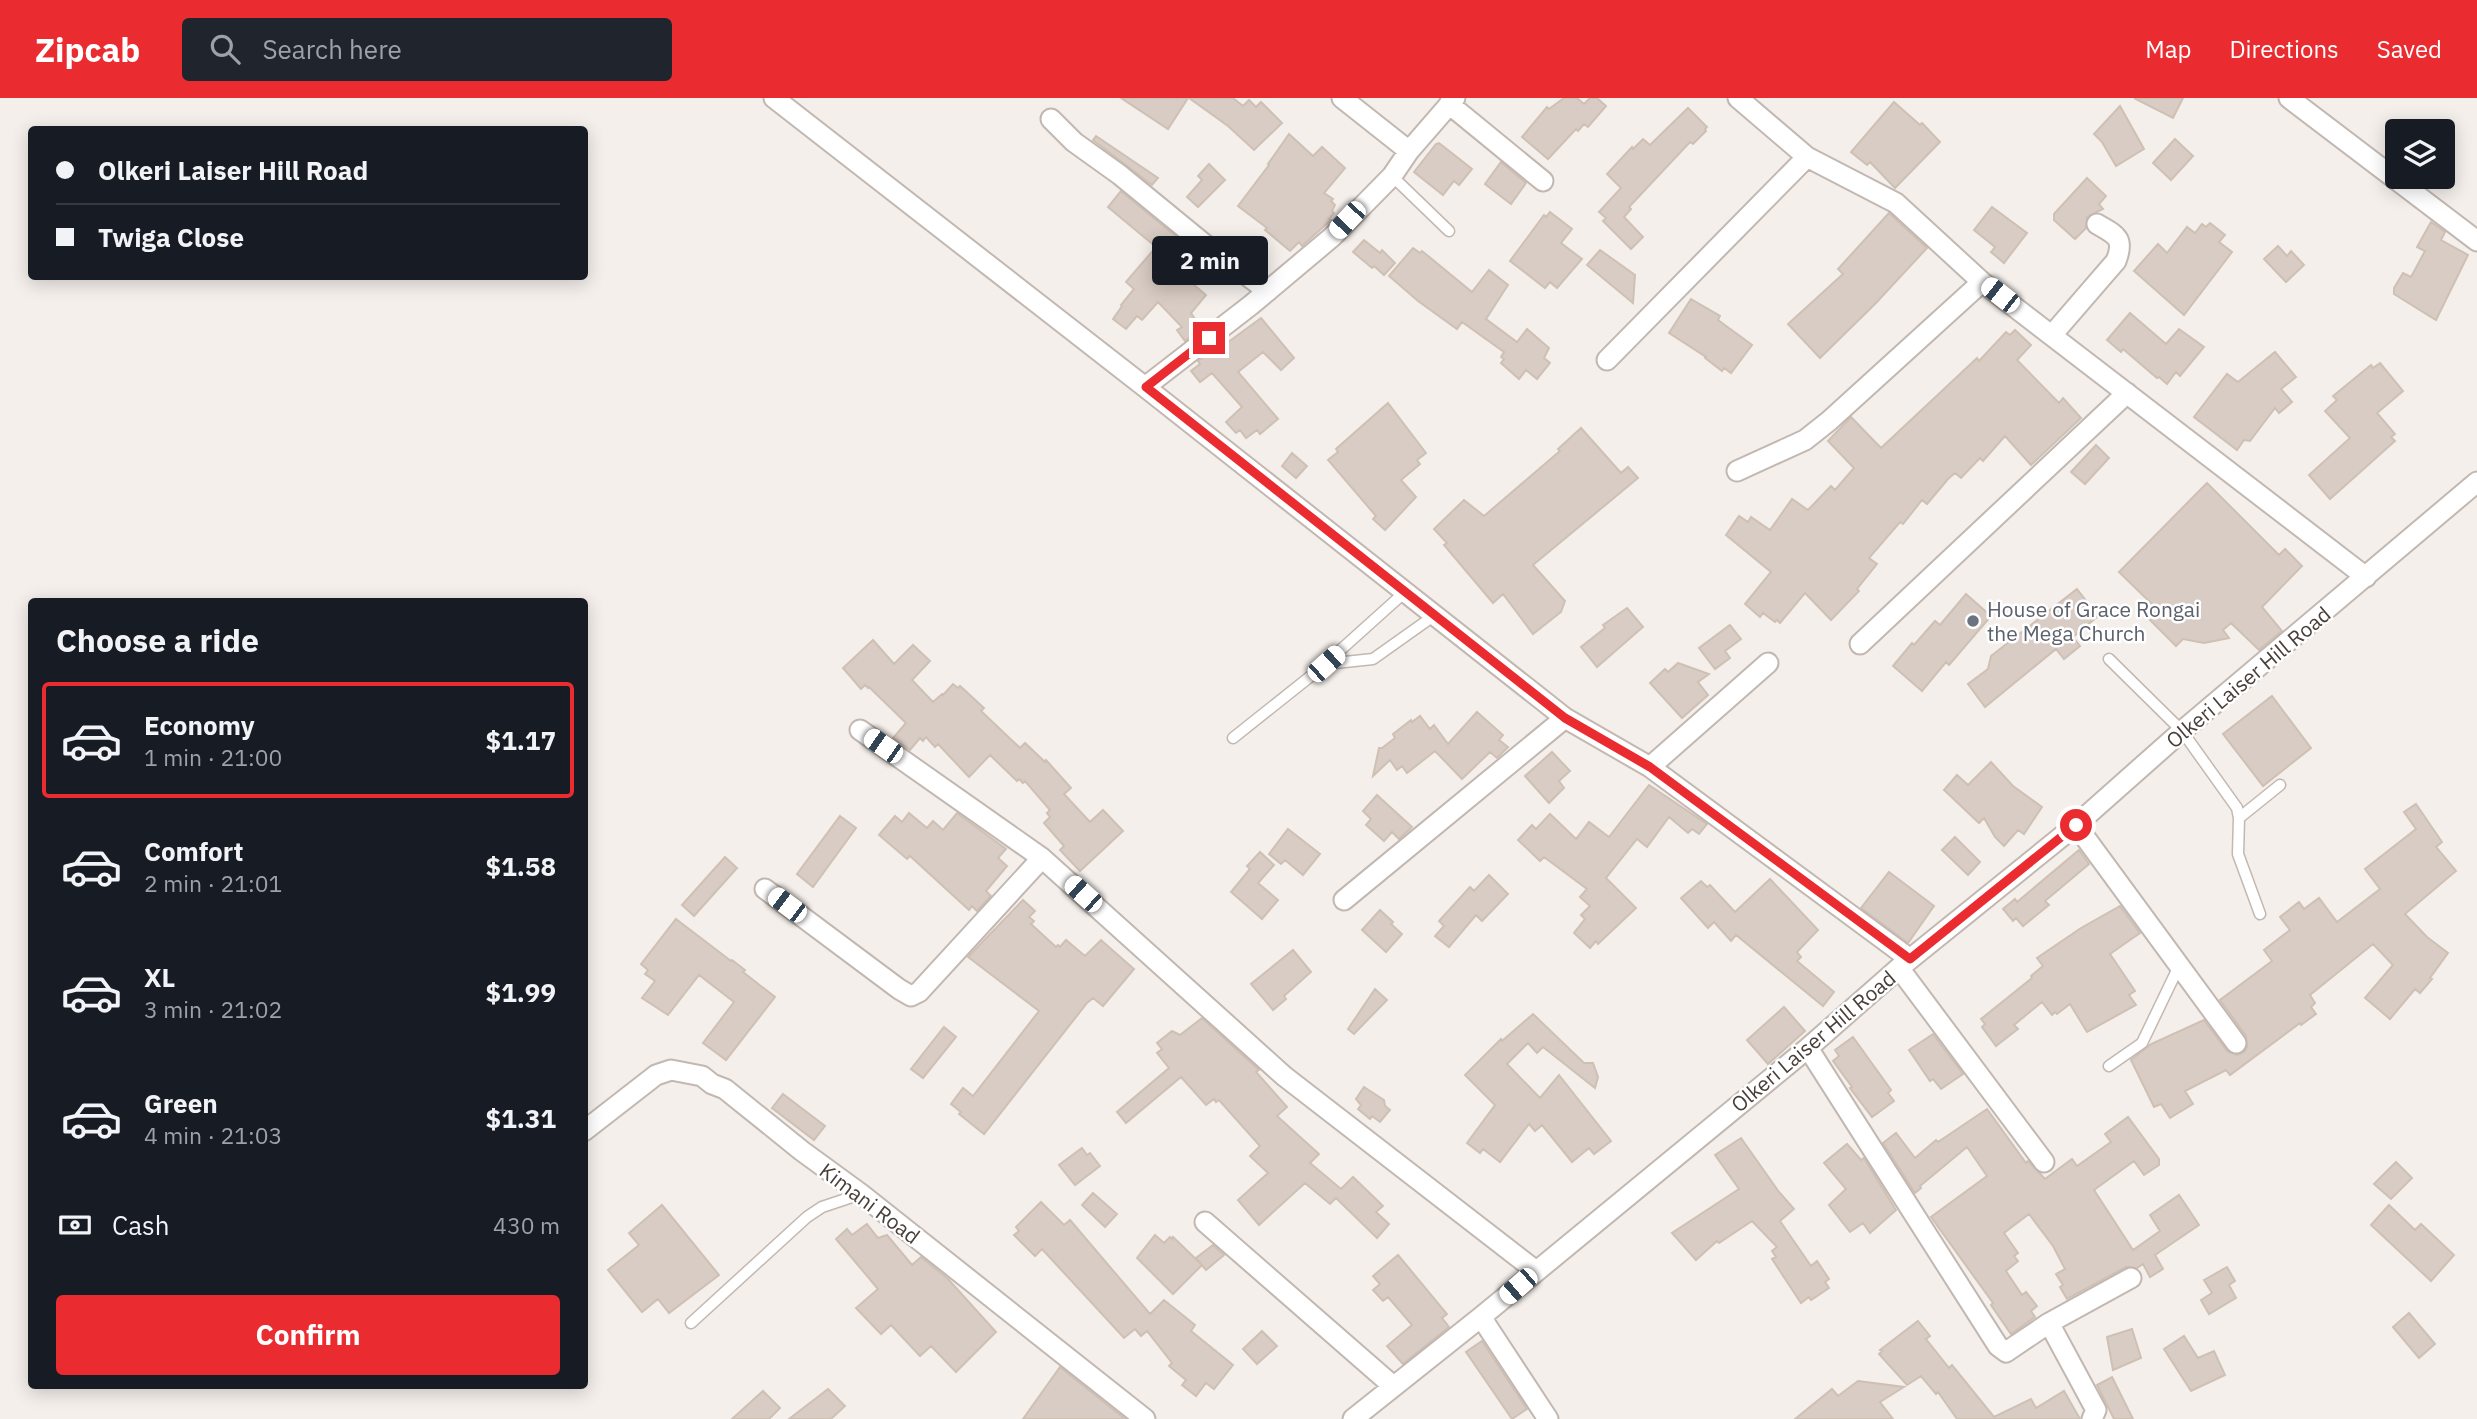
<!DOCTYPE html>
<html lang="en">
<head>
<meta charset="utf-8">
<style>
	:root { --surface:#171b24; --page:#20242c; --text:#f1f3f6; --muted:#9ea1a6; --line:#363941; --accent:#ea2c31 }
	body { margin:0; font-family:"IBM Plex Sans",sans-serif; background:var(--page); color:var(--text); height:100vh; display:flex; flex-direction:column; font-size:26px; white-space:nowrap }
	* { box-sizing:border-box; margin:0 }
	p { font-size:23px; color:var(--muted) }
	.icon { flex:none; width:38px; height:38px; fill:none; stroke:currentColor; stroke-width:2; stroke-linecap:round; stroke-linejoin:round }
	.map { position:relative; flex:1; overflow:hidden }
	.details { position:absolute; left:28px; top:500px; width:560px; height:791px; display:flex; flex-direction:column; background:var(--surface); border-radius:7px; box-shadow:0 4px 18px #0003 }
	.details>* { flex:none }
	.hud { position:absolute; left:28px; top:28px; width:560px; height:154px; border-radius:7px; box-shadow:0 4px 18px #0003; display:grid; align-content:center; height:154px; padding:0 28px; background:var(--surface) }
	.controls { position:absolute; left:2385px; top:21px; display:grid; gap:14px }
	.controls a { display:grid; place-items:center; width:70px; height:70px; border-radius:7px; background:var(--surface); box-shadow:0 4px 18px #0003; font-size:35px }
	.end { position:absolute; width:32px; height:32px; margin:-16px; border:9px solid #ea2c31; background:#fff; box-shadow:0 0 0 4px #fff }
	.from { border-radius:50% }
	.bubble { position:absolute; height:49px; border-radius:7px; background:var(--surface); box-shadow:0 4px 18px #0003; font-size:23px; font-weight:800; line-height:49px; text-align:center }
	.car { position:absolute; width:21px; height:42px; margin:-21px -10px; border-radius:9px; box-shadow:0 0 5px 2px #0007; background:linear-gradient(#fff 24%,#345 0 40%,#fff 0 76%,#345 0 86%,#fff 0) }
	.hud b { display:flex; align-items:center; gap:24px; height:66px; font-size:26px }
	.hud b+b { border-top:2px solid var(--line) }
	.hud i { width:18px; height:18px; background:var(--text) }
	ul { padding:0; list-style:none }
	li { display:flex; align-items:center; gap:21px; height:116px; margin:0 14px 10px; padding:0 14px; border:4px solid transparent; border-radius:7px }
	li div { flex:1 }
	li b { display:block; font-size:26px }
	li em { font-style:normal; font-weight:800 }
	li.current { border-color:var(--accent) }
	li>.icon { width:63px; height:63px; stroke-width:1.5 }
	h2 { padding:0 28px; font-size:32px; line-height:84px }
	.pay { display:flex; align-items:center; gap:18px; height:77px; padding:0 28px; font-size:26px }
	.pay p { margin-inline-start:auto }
	.button { display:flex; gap:14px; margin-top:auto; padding:14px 28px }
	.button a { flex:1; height:80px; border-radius:7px; background:var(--accent); color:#fff; font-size:28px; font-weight:800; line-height:80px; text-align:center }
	header { display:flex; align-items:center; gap:42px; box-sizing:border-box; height:98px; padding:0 35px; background:var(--accent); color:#fff }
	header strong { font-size:33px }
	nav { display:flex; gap:38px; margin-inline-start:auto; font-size:24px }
	.search { width:490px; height:63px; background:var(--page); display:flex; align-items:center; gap:18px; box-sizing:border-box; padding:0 24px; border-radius:7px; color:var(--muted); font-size:26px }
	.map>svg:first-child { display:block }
	.building { fill:#d8ccc4; stroke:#cfc0b4; stroke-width:2 }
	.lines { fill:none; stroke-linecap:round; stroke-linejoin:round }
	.lane-casing { stroke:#c2b8b1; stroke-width:13 }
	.street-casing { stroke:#c2b8b1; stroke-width:23 }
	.lane { stroke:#fff; stroke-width:10 }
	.street { stroke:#fff; stroke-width:19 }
	.route { stroke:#ea2c31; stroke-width:9 }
	.worship-dot { fill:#6b7280; stroke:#fff; stroke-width:2.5 }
	.labels { text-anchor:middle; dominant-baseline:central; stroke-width:5; stroke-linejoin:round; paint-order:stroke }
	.worship-label { font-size:21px; fill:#5b616d; stroke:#fff; text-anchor:start }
	.street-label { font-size:21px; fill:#483f39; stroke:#fff }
</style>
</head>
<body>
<header>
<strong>Zipcab</strong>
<div class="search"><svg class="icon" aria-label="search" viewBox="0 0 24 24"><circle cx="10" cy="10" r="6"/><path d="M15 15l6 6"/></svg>Search here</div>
<nav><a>Map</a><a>Directions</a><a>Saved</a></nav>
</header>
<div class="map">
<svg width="2477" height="1321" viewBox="0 0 2477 1321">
	<rect width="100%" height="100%" fill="#f4efeb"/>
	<path class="building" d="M1121,0h67l-20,31z
		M1189,0h44l10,8 6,-6 7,7 5,-5 21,21 -28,27 -26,-24z
		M1564,0h13l7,6 6,-6h7l9,8 -18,21 -4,-3 -6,7 -2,-2 -28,30 -26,-22 25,-30 2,2z
		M2134,0h49l-10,20z
		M1894,4l26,23 2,-2 18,19 -45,46 -25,-26 -3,3 -16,-13z
		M2120,8l24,43 -28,17 -14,-24 -8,-8z
		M1688,10l19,19 -2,2 1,2 -13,13 -3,-2 -61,65 2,2 -7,8 19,20 -12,12 -28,-28 3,-3 -7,-6 22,-24 -14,-14 25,-27 1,2 10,-10 7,6z
		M1289,36l24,22 9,-9 23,21 -21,25 9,6 -2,2 4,4 -3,6 2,2 -5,6 2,1 -29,26 -3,-4 -9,9 -25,-21 2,-2 -29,-22 31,-41 -1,-1z
		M1096,38l62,42 -6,7 -59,-45z
		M2175,41l18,17 -22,24 -18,-17z
		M1439,45l33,26 -13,16 -5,-4 -11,14 -29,-23 22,-28z
		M1501,64l25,21 -15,21 -26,-20z
		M1209,66l16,16 -27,27 -11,-10 15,-17 -4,-4z
		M2087,80l19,18 -7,8 4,5 -16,8 -1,11 -11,11 -21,-19v-6z
		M1121,93l69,57 -16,20 32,27 -15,18 10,15 -16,13 -8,-11 5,-3 -24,-25 -16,18 -5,-4 -11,13 -13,-10 9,-13 -1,-1 13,-16 -8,-7 30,-35 -48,-40z
		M1992,109l35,26 -23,30 -13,-11 4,-5 -21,-17z
		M1550,114l22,17 -11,14 21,16 -25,29 -7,-6 -5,6 -35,-27 34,-46 2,2z
		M1889,115l38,35 -52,56 -55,54 -32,-34 55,-50 -5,-5z
		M2431,124l14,10 -4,8 27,15 -32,65 -42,-26v-6l9,-15 8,4 14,-26 -8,-4z
		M2210,125l15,12 -6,7 13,10 -48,63 -50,-44 24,-27 9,9 20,-26 8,6 7,-9 4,3z
		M1364,142l16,13 2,-3 13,13 -11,12 -10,-9 -2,2 -19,-16z
		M2278,148l9,10 4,-5 13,14 -18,17 -22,-23z
		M1413,150l7,5 2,-2 50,41 17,-22 19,15 -22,34 31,23 10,-13 22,19 -5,10 6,5 -13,16 -11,-9 -7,9 -18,-16 3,-4 -3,-2 3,-5 -42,-30 -5,7 -39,-28 -29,-25z
		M1600,152l35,25 -2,28 -46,-38z
		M1691,201l29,17 -2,4 34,25 -21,28 -7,-5 -2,3 -17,-13 1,-1 -37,-24z
		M2130,215l36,31 13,-15 25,18 -24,29 -4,-4 -9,12 -8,-7 -2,1 -34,-29 -2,3 -14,-12z
		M1261,220l33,40 -13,12 -18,-18 -25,20 40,47 -18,15 -3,-4 -11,8 -6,-8 -4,3 -10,-11 16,-15 -30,-34 -12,9 -9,-11 9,-7 -2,-3 17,-12 1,2z
		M2015,232l16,15 -14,15 42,43 4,-5 18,20 -50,47 -26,-29 -22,25 -3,-3 -19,20 -6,-5 -7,6 -21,25 -5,-4 -19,24 -3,-2 -31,36 8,6 -20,25 2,2 -28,29 -26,-27 -25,30 -3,-3 -2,2 -12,-9 -3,4 -15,-13 26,-32 -45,-37 13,-19 9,6 3,-5 19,13 22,-31 16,11 23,-24 4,4 19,-22 -26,-27 23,-24 30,31 96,-90 2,3 27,-29 4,3z
		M2275,254l21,25 -15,12 11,13 -13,11 -4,-5 -25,33 -6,-1 -7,10 -43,-33 33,-43 11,8z
		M2380,265l23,28 -26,22 18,21 -4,3 4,4 -65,58 -21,-24 41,-37 -25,-27 12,-11 -4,-4 38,-31 2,3z
		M1388,305l38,50 -9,7 3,4 -19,16 15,17 -31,33 -12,-11 3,-3 -48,-56 10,-8 -2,-3z
		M1581,330l40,45 7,-6 10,11 -105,87 32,36 -4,11 -28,22 -30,-40 -10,9 -49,-58 3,-2 -13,-14 30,-29 20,16 76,-65 -2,-2z
		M2096,347l13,13 -24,26 -14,-12z
		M1292,355l15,13 -11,12 -14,-12z
		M2207,385l72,72 6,-6 17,17 -40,41 20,24 -23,19 -28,-27 -8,7 6,8 -25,5 -21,-4 -7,7 -27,-27 9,-9 -39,-38z
		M2077,491l21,27 -25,21 7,9 -16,13 -8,-10 -71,58 -17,-23 20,-15 3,-13z
		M1966,496l25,22 -42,49 -3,-3 -24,29 -29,-25 19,-23 2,2 21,-24 5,4z
		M1627,510l16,19 -46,40 -16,-20 24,-19 -2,-3z
		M1730,527l11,14 -16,12 5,7 -15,11 -16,-21z
		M873,542l21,24 19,-19 17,16 -18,19 21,22 9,-8 1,1 10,-11 5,4 2,-2 24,22 -3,3 39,37 5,-5 20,19 1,-2 25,28 -7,6 26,28 13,-12 20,21 -43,40 -20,-21 4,-4 -20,-23 6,-6 -3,-4 3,-3 -25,-29 -2,2 -4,-4 -2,2 -27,-26 -21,22 -31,-33 -3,3 -9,-10 -3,4 -3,-3 -10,12 -17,-12 13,-15 -37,-36 -1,1 -3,-3 -4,4 -18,-21z
		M1678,565l31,11 -11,8 10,13 -26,23 -32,-35 15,-14 3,3z
		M2272,598l39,52 -48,38 -40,-52z
		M1477,614l26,23 -4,5 9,7 -11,11 -7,-6 -28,27 -27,-28 -28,22 -5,-7 -5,4 -7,-10 -17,16 6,-28h3l13,-10 -2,-4 18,-14 1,2 8,-6 10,13 4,-4 14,19z
		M1552,654l18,19 -11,10 5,7 -15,15 -24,-27z
		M1991,664l22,24 29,21 -18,27 -6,-4 -14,16 -9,-9 -11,-19 -5,5 -35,-33 13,-15 11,10z
		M1649,687l58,39 -8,10 -7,-5 -4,4 -19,-16 -22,30 -10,-8 -31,39 30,30 -38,36 -2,-3 -6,7 -16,-15 11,-14 -4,-4 9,-9 -10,-9 7,-8 -43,-32 -4,4 -22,-21 14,-15 4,4 14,-15 26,25 13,-17 20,15z
		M1377,697l35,32 -13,12 -7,-7 -8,9 -18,-16 5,-6 -8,-8z
		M2416,706l26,38 -6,5 20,24 -51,43 22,23 21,16 -18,25 2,1 -12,14 -5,-4 -25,30 -25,-21 28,-33 -20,-21 -63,51 5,8 -4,4 5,7 -15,11 -1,-2 -70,52 -4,-5 -41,21 8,13 -23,14 -9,-14 -7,3 -23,-47 20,-16 53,-24 23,31 10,4 7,-3 3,-5 -1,-11 -26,-36 52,-39 -8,-11 26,-20 -10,-13 19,-15 5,7 15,-11 18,24 43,-33 -15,-20 51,-40 -12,-17z
		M909,715l18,15 6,-7 10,9 14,-17 49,36 -8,9 9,8 -21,25 5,5 -14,15 -5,-5 -3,4 -59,-54 -3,3 -28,-24 16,-19 7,6z
		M840,718l16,12 -43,59 -16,-13z
		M1288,731l32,25 -17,21 -18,-15 -4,4 -12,-10z
		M1955,739l25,25 -12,13 -26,-25z
		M2079,752l10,14 -44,37 4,4 -26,21 -7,-8 -3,3 -10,-12 12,-10 2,3z
		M1260,754l14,13 -16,18 20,17 -16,19 -31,-27 19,-23 -3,-3z
		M725,759l12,11 -43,48 -12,-11z
		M1889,774l45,34 -26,37 -47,-35z
		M1489,777l19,19 -26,27 -6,-6 -27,32 -14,-11 9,-10 -5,-5 31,-34 4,4z
		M1770,781l48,51 -21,22 4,5 -4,4 37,31 -11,14 -87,-71 -5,6 -17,-19 -6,6 -27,-30 20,-17 6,6 3,-2 25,27z
		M1023,802l12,11 -6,6 5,4 -3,3 25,23 2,-2 2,2 6,-7 19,16 16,-16 33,29 -31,37 -10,-8 -6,5 -103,131 -25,-20 2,-2 -10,-8 12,-16 10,8 66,-85 -71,-54z
		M2120,808l20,27 -30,21 25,37 -6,4 7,10 -49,27 -17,-28 -13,10 -2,-2 -3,3 -10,-13 -28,23 4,4 -22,17 -14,-19 3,-3 -4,-5 51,-41 -1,-2 12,-10 -6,-8 44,-30z
		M1380,812l13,12 -2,2 11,10 -16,18 -24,-22z
		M676,821l55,42 1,-1 13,10 -2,2 32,25 -49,63 -23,-17 31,-41 -35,-27 -31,40 -26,-17 13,-17 -10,-7 3,-4 -7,-6z
		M1293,852l18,22 -27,24 2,3 -13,11 -22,-26z
		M1375,891l12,11 -33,34 -6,-5z
		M1784,909l21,24 -37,33 -21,-24z
		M1533,916l51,49h9l5,14 -3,11 -52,-41 -6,6 -9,-10 -21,21 33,34 19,-23 52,66 -17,13 -5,-6 -17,14 -30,-37 -7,6 -6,-7 -29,38 -17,-13 -3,4 -13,-10 28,-38 -30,-30 36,-36 1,2z
		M1202,920l57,52 -3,2 31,35 -10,9 42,38 -9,9 31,26 12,-12 30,29 -7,6 13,12 -12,14 -41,-40 -6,6 -25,-21 -46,42 -21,-25 30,-27 -18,-17 10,-10 -41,-46 -3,2 -2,-3 -8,6 -25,-28 -55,46 -9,-11 52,-44 -12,-15 5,-4 -5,-6 15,-12 8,4z
		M944,929l12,10 -33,41 -12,-9z
		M1933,936l30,40 -22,15 -8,-10 -3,2 -21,-31z
		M1853,939l38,53 -3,3 6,8 -22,16 -22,-29 2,-1 -19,-26 6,-5 -4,-6z
		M1364,989l20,13 1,6 5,4 -10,12 -8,-6 -2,3 -12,-10 3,-4 -5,-6z
		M783,996l42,32 -11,14 -42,-32z
		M1987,1011l39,54 2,-2 17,18 27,-20 5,7 34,-24 -6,-8 23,-17 31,42v6l-15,10 -10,-14 -40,29 39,60 27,-19 -10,-16 29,-20 20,30 -44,30 8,14 -13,8 -7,-13 -6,4 -11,-1 -59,32 -7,-12 3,-2 -7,-11 9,-5 -12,-23 -24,-32 -25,19 14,20 -4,3 4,5 -12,10 16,24 4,-3 11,14 -6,5 4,6 -24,17 -20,-29 2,-2 -62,-86 56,-41 -20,-29 -47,39 1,2 -6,5 -32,-50 13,-10 19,25 21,-18 2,2z
		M1741,1040l38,54 15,17 -14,12 31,45 6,-5 12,18 -4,3 4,6 -18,12 -2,-3 -8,6 -29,-44 4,-2 -4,-6 5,-4 -25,-26 -33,22 -2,-2 -21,19 -24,-27 67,-44 -24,-34z
		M1847,1046l14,16 3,-2 32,52 -26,23 -7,-10 -13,9 -21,-27 17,-16 -22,-26z
		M1082,1050l5,7 3,-2 10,13 -25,19 -16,-20z
		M2396,1064l16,16 -21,21 -17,-15z
		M1093,1095l24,21 -12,13 -23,-22z
		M1041,1104l23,23 6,-5 80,94 14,-14 31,25 -4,6 42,34 -19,24 -8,-6 -10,13 -14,-11 4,-5 -17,-14 3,-3 -25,-32 -6,5 -6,-7 -11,9 -82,-89 -7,7 -21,-21 5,-4 -3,-4z
		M662,1107l57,70 -50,38 -11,-14 -16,13 -34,-42 31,-25 -10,-12z
		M2389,1107l26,25 6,-6 33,31 -23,26 -60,-56z
		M867,1126l11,14 9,-3 25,30 9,-8 27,22 48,53 -40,40 -25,-26 -11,10 -29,-31 -10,9 -25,-26 22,-19 -42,-50 11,-10 5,6z
		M1155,1137l9,8 6,-6 2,2 1,-2 29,28 -29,29 -36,-36z
		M1213,1147l11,10 -18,15 -10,-12z
		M1398,1157l49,59 -5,4 7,9 -46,37 -16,-18 25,-21 -24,-28 -5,4 -10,-11 7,-6 -7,-8z
		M2227,1169l8,14 -6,4 7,13 -27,16 -8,-14 11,-7 -8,-13z
		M2409,1215l26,31 -16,14 -26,-31z
		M1918,1223l12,15 -4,3 23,29 3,-3 42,52 37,-18 5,9 28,-17 16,28h-123l-19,-27 -2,2 -15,-18 -14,9 -28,-31 3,-3 -2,-1z
		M2132,1231l9,29 -28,12 -6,-33z
		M1262,1233l15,15 -20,18 -14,-15z
		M2184,1238l14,22 16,-7 11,24 -34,16 -27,-42z
		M1482,1243l45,68 -15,10 -46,-67z
		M1060,1269l65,52h-102z
		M2112,1279l21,42h-19l-17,-34z
		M1858,1283l46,6 -24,15 13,17h-98l37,-30 6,7z
		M828,1291l17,17 -14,13h-42z
		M763,1293l17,17 -11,11h-37z"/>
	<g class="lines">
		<defs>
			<path id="lane" d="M1392,78l57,55
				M2109,561l73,72 55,77 2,10 -1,36 22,60
				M1326,565l79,-71
				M1233,640l93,-74 47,-5 62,-44
				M2239,720l41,-33
				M2109,968l33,-23 37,-77
				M691,1225l116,-106 15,-10 39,-13"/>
			<path id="street" d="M774,0l371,289 420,331 85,49 260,192
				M1342,0l67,53
				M1738,0l69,59 89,46 86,79 384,295
				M2289,0l188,143
				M1449,6l94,77
				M1051,21l23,23 46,33 83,68 65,48
				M2052,237l64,-74c9,-23 0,-26 -19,-37
				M1607,262l200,-203
				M1145,289l106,-82 81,-68 60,-61 17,-25 46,-53
				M1737,373l68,-31 24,-19 153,-139
				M1860,546l267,-251
				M860,632l182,128 242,218 252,195
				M1650,669l118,-104
				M2076,727l160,218
				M765,791l134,100 12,7 8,-4 123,-134
				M1344,802l221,-182
				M1899,870l145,194
				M1808,950l190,298 8,6 43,-29 47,87 -4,9
				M584,1033l72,-56 15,-5 31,6 10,8 13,5 77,62 59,43 284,225
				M1205,1124l188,164
				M1481,1219l67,102
				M2049,1225l82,-45
				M1353,1321l128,-102 327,-269 91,-80 177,-143 106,-94 295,-249"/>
		</defs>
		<use href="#lane" class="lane-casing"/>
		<use href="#street" class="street-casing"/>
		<use href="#lane" class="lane"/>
		<use href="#street" class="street"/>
	</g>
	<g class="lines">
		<path class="route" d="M1209,240l-63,49 419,331 85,49 260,192 166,-134"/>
	</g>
	<circle class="worship-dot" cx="1973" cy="523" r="7"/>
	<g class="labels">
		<g class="worship-label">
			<text x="1987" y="511">House of Grace Rongai<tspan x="1987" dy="24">the Mega Church</tspan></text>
		</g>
		<g class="street-label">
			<text transform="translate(2248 579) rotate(-40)">Olkeri Laiser Hill Road</text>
			<text transform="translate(1813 943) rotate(-40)">Olkeri Laiser Hill Road</text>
			<text transform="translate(870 1105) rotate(37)">Kimani Road</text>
		</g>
	</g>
</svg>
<div class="controls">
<a><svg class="icon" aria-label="layers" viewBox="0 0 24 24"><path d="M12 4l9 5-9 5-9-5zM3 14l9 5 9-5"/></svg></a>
</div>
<i class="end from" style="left:2076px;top:727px"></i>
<i class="end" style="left:1209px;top:240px"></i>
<div class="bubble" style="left:1152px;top:138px;width:116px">2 min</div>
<i class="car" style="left:1347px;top:122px;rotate:223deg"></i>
<i class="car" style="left:2000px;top:197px;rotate:308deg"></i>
<i class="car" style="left:1326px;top:566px;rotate:48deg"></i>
<i class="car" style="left:883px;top:648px;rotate:305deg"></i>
<i class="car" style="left:1083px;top:796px;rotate:312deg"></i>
<i class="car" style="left:787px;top:807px;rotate:307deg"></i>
<i class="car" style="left:1518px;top:1188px;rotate:229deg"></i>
<div class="hud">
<b><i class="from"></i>Olkeri Laiser Hill Road</b>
<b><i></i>Twiga Close</b>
</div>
<section class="details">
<h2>Choose a ride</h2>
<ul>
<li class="current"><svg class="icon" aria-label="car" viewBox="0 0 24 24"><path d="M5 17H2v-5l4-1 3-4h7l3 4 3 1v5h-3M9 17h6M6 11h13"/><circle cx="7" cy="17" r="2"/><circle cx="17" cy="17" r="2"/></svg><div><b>Economy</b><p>1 min · 21:00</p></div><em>$1.17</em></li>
<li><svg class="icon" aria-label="car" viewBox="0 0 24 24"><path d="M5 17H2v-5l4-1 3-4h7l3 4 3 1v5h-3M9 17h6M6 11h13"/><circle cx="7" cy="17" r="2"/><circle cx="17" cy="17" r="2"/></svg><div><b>Comfort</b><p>2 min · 21:01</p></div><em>$1.58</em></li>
<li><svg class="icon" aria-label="car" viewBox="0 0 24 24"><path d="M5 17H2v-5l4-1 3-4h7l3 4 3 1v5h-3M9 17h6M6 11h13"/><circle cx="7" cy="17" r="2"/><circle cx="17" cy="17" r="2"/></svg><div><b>XL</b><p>3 min · 21:02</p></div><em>$1.99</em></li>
<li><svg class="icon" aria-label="car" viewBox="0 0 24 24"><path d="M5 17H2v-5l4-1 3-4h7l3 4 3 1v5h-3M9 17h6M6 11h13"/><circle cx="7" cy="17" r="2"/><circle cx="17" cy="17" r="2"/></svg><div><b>Green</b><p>4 min · 21:03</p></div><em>$1.31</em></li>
</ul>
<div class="pay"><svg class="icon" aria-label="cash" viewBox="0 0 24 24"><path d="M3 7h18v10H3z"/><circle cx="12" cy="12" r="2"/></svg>Cash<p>430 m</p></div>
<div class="button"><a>Confirm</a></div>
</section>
</div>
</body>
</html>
